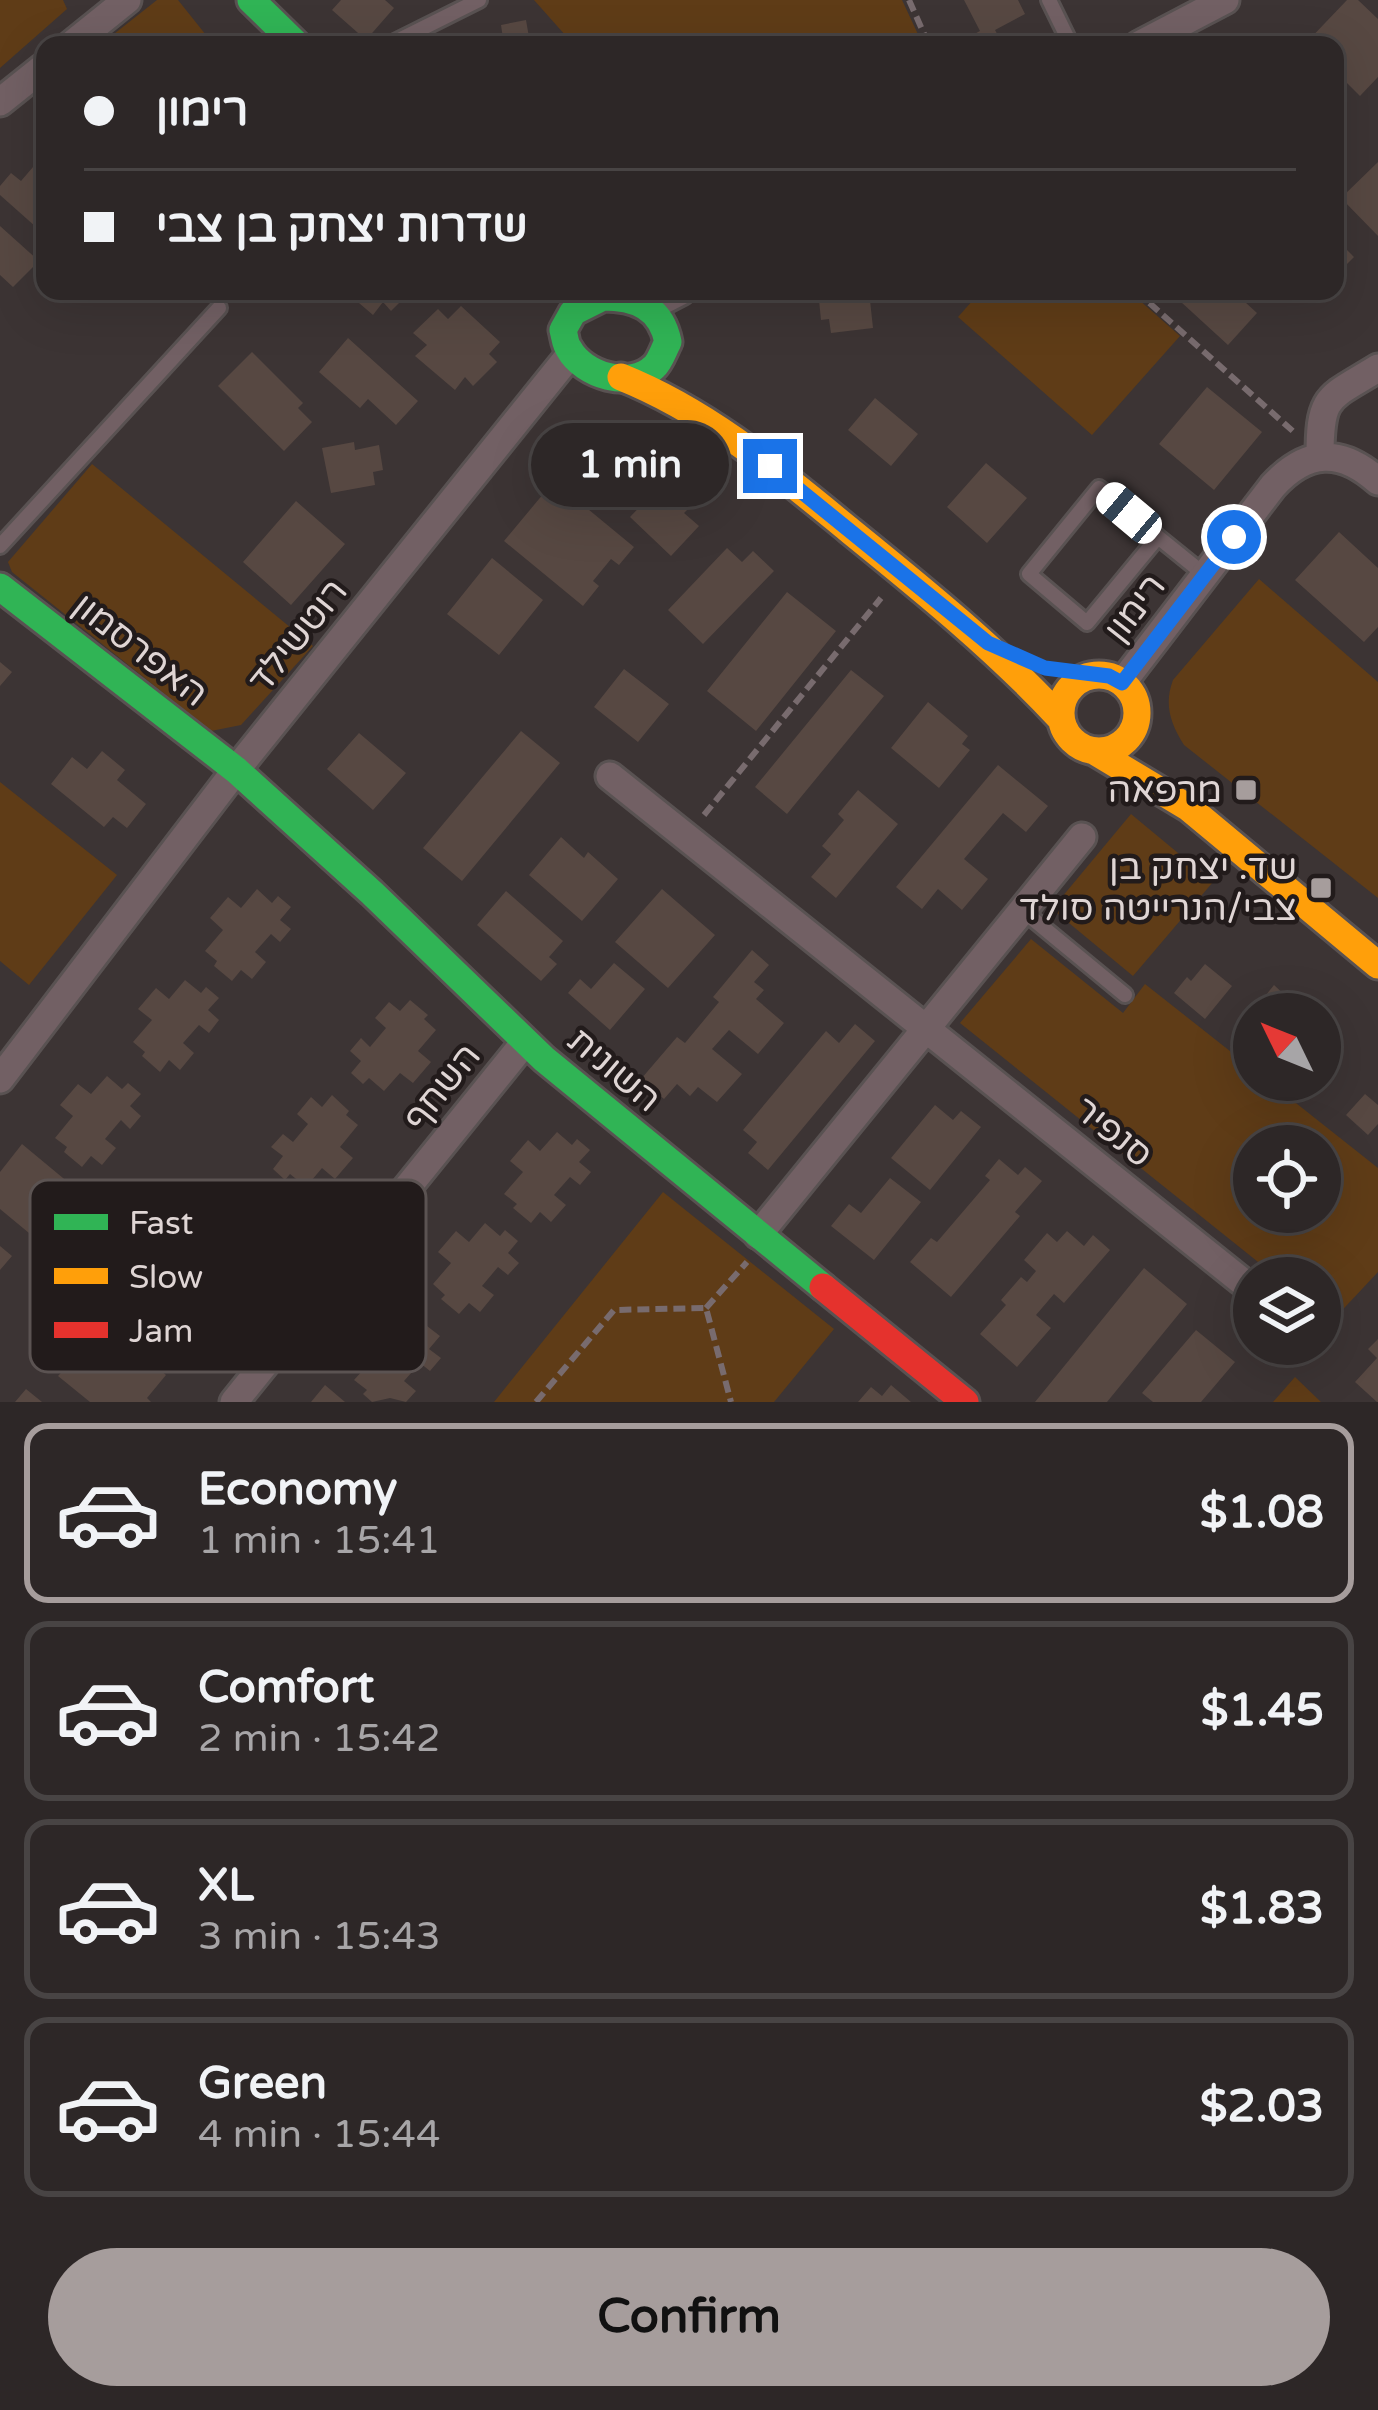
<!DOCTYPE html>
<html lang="en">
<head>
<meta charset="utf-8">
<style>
	:root { --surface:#2d2727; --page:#352f2f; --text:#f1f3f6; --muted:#a7a5a7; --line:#484444; --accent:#a69d9c }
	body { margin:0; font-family:"Varela Round",Heebo,sans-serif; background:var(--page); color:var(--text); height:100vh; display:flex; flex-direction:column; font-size:45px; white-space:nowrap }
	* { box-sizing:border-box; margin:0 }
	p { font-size:39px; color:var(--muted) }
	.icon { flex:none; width:66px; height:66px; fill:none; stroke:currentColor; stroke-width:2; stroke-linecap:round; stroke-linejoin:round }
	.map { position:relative; height:1402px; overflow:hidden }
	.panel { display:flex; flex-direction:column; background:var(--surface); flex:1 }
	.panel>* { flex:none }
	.top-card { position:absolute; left:36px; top:36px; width:1308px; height:264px; border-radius:24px; box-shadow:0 12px 48px #0002,0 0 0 3px var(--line); display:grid; align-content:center; height:264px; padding:0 48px; background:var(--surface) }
	.needle { width:78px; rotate:313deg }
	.buttons { position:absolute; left:1233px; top:993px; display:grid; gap:24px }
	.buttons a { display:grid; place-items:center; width:108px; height:108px; border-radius:50%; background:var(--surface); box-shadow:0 12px 48px #0002,0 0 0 3px var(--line); font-size:60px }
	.end { position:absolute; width:54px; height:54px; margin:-27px; border:15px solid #1a73e8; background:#fff; box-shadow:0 0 0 6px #fff }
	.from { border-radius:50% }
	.bubble { position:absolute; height:84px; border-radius:42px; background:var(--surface); box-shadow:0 12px 48px #0002,0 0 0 3px var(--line); font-size:39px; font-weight:700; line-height:84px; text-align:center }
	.car { position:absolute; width:36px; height:72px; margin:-36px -18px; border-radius:15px; box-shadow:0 0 9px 3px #0007; background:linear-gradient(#fff 24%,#345 0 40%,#fff 0 76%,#345 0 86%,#fff 0) }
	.top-card b { display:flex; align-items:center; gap:42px; height:114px; font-size:45px }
	.top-card b+b { border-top:3px solid var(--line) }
	.top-card i { width:30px; height:30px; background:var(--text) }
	ul { padding:21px 0 0; list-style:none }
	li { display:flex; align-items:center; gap:36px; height:180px; margin:0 24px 18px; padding:0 24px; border:6px solid var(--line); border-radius:24px }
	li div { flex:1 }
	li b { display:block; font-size:45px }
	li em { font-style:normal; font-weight:700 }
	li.selected { border-color:var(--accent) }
	li>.icon { width:108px; height:108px; stroke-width:1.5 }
	.action { display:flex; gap:24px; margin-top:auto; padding:24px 48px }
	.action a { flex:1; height:138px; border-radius:72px; background:var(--accent); color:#111; font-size:48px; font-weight:700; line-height:138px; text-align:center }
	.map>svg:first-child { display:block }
	.green { fill:#5f3c17; fill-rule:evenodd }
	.building { fill:#574842 }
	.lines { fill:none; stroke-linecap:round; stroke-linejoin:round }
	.lane-casing { stroke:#595252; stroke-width:20 }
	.street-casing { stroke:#595252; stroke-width:33 }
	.fast-casing { stroke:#595252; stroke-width:33 }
	.slow-casing { stroke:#595252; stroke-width:33 }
	.jam-casing { stroke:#595252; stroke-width:33 }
	.path { stroke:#786b6e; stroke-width:6; stroke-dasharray:12 6; stroke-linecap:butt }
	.lane { stroke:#726064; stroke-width:14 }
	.street { stroke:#726064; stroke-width:27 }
	.fast { stroke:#30b455; stroke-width:27 }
	.slow { stroke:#ff9f0a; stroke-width:27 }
	.jam { stroke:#e5322d; stroke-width:27 }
	.route { stroke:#1a73e8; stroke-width:15 }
	.poi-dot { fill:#a69d9c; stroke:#221b1b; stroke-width:4.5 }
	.labels { text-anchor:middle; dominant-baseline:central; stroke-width:9; stroke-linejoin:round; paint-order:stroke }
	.street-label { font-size:36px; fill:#dfd5d4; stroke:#221b1b }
	.poi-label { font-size:36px; fill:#dfd5d4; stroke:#221b1b; text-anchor:end }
	.key { fill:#221b1b; stroke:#5b5352; stroke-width:3 }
	.key-label { font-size:33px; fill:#dfd5d4 }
</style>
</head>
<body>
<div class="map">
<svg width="1378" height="1402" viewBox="0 0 1378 1402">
	<rect width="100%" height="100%" fill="#3c3434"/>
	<path class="green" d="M0,0h63l4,9 -67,59z
		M157,0h21l36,45h-114z
		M534,0h368l21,45h-349z
		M981,291h148l51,45 -88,99 -134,-118z
		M92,464l221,182 -72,79 -30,6 -199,-159 -4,-10z
		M1259,579l119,103v216l-194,-153c-14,-22 -20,-41 -11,-65z
		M0,782l117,93 -88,110 -29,-24z
		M1131,814l82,68 -80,94 -81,-67z
		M1031,939l92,74 22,-29 109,86v10h13l111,88v104l-46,49 -12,-9v-34h-42l-318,-255zM1254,1146h66v66h-66z
		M663,1192l171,137 -60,73h-280z
		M1295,1377l26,25h-48z"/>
	<path class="building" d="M341,0h44l9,8 -28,32 -34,-30z
		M964,0h54l7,14 -30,16 8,15h-37l-3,-5 17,-9z
		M1347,0h11l20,19v58l-18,19 -25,-25v-26h-31z
		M526,20l4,23 -26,2 -3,-20z
		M1378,162v74l-37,-38z
		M33,167l12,11v57l-45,-40v-9l11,-13 10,8z
		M0,226l39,35 -26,26 -13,-12z
		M1335,238l19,19 -19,19z
		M345,291h66l-20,20 -8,-9 -10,13z
		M832,291h37l4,37 -42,5 -2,-14 -8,1 -2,-20 14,-1z
		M1169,291h64l24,22 -29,32z
		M461,306l39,36 -11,12 8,8 -24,24 -8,-9 -10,13 -40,-34 12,-11 -14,-12 25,-24 10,10z
		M348,338l70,63 -22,24 -28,-26 -8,9 -41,-36z
		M252,352l51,51 -5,5 14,14 -28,29 -66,-65z
		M1207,387l55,45 -48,58 -55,-46z
		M875,398l43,36 -27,32 -43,-36z
		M354,442l1,8 24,-5 4,25 -10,2 2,13 -44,8 -9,-45z
		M986,463l41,35 -40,45 -40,-36z
		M554,481l80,66 -15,18 -8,-6 -18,22 6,5 -16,20 -79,-65z
		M677,484l18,18 -11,11 15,13 -28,30 -41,-39 22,-23 9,8z
		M296,501l49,43 -54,61 -48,-43z
		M1339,532l39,36v59l-14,15 -69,-62z
		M727,548l15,14 11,-11 21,20 -71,73 -35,-34z
		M492,558l51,42 -44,55 -52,-41z
		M787,592l49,39 -80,100 -49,-40z
		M0,662l12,10 -12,14z
		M624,669l45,35 -31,38 -44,-35z
		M851,670l33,26 -97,118 -32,-27z
		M928,702l40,34 -6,8 8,6 -31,38 -48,-40z
		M521,731l39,32 -98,118 -39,-33z
		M359,733l47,40 -33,37 -46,-41z
		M102,751l23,19 -8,10 29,24 -19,24 -14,-11 -9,10 -53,-43 21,-27 15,12z
		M998,765l50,41 -22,26 -23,-19 -39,46 24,20 -26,31 -24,-21 -16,20 -26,-22z
		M858,790l40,34 -62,74 -25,-21 20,-23 -9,-8 22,-26 -6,-6z
		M561,837l23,21 4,-6 30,27 -36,42 -53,-46z
		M257,889l15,14 6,-7 13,11 -11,13 11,9 -11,13 -9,-8 -16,18 11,10 -14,17 -11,-9 -9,11 -18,-15 3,-5 -12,-10 18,-21 -13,-12 18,-21 13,11z
		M662,889l53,46 -47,53 -53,-46z
		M506,891l57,50 -14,16 8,7 -16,17 -64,-56z
		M752,950l17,15 -15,17 10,8 -8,9 28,24 -26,31 -29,-24 -17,19 30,25 -25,28 -19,-15 -8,9 -13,-12 -13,15 -23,-20 36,-42 8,6 34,-41 -6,-5z
		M614,963l31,26 -35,41 -42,-37 12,-14 11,10z
		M1205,964l27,22 -27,33 -31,-26 13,-16 4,4z
		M185,980l16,13 5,-6 13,11 -11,12 11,10 -10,13 -10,-8 -16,18 11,10 -14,17 -11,-10 -9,12 -18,-16 3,-4 -12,-10 19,-22 -14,-11 18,-21 13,11z
		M1274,985l31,29h-51v31l-16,-15z
		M410,1000l18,15 -4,4 12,11 -18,21 13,11 -18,21 -13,-10 -16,18 -15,-13 -6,6 -12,-11 10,-12 -11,-10 11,-13 9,9 16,-19 -11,-10 14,-16 11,9z
		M855,1024l20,17 -107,129 -20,-17 9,-11 -14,-12 83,-99 13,12z
		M107,1076l15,13 6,-6 13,11 -11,12 11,10 -11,13 -9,-9 -16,19 11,9 -14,17 -11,-9 -9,11 -18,-15 3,-5 -12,-9 18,-22 -13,-11 18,-21 13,10z
		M1365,1094l13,11v19l-10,11 -22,-20z
		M332,1095l17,16 -3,4 12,10 -18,22 13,11 -18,21 -13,-11 -16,19 -16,-13 -5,6 -12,-11 10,-13 -12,-9 12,-13 10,8 15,-18 -11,-10 14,-17 11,10z
		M935,1105l18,15 8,-9 20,16 -51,63 -39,-32z
		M557,1132l15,13 5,-6 13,11 -11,12 12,10 -11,13 -10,-8 -16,18 12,10 -15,17 -11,-10 -9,11 -18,-15 4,-4 -13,-10 19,-22 -13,-11 18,-21 12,11z
		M22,1144l47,39 -40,50 -29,-24v-37z
		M999,1159l19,16 7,-8 17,14 -27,31 5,4 -69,81 -41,-35 21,-24 6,4 53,-62 -5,-4z
		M890,1178l31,24 -47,58 -43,-34 18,-22 12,9z
		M485,1223l15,13 5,-6 13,11 -10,12 11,10 -11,12 -10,-8 -16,19 12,9 -14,17 -11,-9 -10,11 -18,-15 4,-4 -12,-11 18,-21 -13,-11 18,-21 13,11z
		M1067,1231l17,15 9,-11 17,15 -46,53 -10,-9 -18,21 15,13 -34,39 -37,-33 26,-29 -5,-5 20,-23 6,5 9,-11 -12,-11 23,-27 10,9z
		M0,1246l12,10 -12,14z
		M1144,1268l43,36 -80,98h-72z
		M406,1318l16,13 5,-5 13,10 -11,13 12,9 -11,13 -10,-8 -16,18 12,10 -10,11 -16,-4 -18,4 -9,-8 4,-4 -13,-10 19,-21 -13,-12 17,-21 13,11z
		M105,1325l61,50 -19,23 4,4h-61l-32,-26z
		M1196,1330l39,32 -34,40h-48l-11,-9z
		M1378,1339v63h-1l-22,-20 22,-24 -9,-9z
		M325,1385l20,17h-34z
		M891,1385l20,17h-53l13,-15 11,9z
		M26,1389l16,13h-27z"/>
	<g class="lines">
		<defs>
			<path id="lane" d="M1049,0l22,45
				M389,45l90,-45
				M1099,488l59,49 -71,86 -58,-49z
				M1158,537l47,38
				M0,546l219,-238
				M1022,910l103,85"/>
			<path id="street" d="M71,45l56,-45
				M1139,45l86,-45
				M0,102l45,-36
				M650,307l31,-16
				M1320,456c0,-62 8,-57 58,-88
				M1122,683l151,-197c34,-37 68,-38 105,-5
				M610,776l644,515
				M0,1079l236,-309 333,-414
				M758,1235l324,-398
				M234,1402l291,-360"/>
			<path id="fast" d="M251,0l46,45
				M603,297c33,0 58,10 65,45 -4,7 -8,20 -14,25 -23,23 -71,8 -85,-18 -4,-5 -4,-12 -6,-19l10,-18z
				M0,587l236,183 136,123 172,166 279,228"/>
			<path id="slow" d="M621,377c87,35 155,93 227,152 74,60 147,119 212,189
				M1061 713a38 38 0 1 1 76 0a38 38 0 1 1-76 0Z
				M1094,751l95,57 189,157"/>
			<path id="jam" d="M823,1287l142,115"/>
		</defs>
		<use href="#lane" class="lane-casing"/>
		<use href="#street" class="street-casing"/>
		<use href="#fast" class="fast-casing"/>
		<use href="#slow" class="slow-casing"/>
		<use href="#jam" class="jam-casing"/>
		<path class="path" d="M909,0l20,45
			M1136,291l159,142
			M704,815l177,-217
			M706,1308l41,-46
			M536,1402l78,-92 92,-2 25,94"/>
		<use href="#lane" class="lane"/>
		<use href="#street" class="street"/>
		<use href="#fast" class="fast"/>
		<use href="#slow" class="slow"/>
		<use href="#jam" class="jam"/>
	</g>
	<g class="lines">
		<path class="route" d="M770,466l218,177 57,25 64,8 13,7 112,-146"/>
	</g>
	<g class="poi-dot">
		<rect x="1234" y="778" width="24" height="24" rx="6"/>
		<rect x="1309" y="876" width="24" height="24" rx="6"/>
	</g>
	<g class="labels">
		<g class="street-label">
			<text transform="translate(1135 608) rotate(-52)">רימון</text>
			<text transform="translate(298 636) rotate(-51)">רוטשילד</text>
			<text transform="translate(140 650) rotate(38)">האפרסמון</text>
			<text transform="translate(614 1070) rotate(40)">השונית</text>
			<text transform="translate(442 1087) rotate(-51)">השחף</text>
			<text transform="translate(1113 1132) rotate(39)">סנפיר</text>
		</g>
		<g class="poi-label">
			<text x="1222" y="790">מרפאה</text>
			<text x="1297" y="867">שד. יצחק בן<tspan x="1297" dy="41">צבי/הנרייטה סולד</tspan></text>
		</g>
	</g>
	<rect x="30" y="1180" width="396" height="192" rx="18" class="key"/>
	<rect x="54" y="1214" width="54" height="16" fill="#30b455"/>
	<rect x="54" y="1268" width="54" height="16" fill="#ff9f0a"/>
	<rect x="54" y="1322" width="54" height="16" fill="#e5322d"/>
	<g class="key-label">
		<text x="129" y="1234">Fast</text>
		<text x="129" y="1288">Slow</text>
		<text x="129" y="1342">Jam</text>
	</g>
</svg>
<div class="buttons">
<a><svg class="needle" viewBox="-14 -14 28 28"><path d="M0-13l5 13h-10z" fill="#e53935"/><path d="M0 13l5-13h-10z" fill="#a7a5a7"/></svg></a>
<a><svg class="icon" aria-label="locate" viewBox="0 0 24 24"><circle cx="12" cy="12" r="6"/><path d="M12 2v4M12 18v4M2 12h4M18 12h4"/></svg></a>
<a><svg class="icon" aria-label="layers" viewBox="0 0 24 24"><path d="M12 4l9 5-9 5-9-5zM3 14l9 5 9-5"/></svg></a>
</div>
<i class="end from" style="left:1234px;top:537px"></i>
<i class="end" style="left:770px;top:466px"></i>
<div class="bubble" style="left:531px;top:423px;width:198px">1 min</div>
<i class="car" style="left:1129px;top:513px;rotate:310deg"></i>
<div class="top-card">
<b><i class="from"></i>רימון</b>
<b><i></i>שדרות יצחק בן צבי</b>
</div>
</div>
<section class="panel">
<ul>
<li class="selected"><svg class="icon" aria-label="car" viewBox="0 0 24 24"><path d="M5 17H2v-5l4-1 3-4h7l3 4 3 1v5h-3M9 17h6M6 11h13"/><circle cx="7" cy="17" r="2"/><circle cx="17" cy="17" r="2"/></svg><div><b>Economy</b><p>1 min · 15:41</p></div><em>$1.08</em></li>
<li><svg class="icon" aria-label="car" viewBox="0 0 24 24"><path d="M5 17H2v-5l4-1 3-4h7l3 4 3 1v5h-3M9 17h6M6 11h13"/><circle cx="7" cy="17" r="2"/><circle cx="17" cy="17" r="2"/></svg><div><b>Comfort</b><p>2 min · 15:42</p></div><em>$1.45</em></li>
<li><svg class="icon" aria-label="car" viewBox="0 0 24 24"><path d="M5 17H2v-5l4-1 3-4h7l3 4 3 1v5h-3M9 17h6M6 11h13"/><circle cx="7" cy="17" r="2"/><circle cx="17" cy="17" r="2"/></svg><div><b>XL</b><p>3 min · 15:43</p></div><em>$1.83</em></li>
<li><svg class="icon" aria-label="car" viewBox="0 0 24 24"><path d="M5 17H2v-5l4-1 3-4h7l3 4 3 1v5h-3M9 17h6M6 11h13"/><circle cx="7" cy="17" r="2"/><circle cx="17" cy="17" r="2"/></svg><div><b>Green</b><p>4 min · 15:44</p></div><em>$2.03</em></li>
</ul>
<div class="action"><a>Confirm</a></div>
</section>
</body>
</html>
